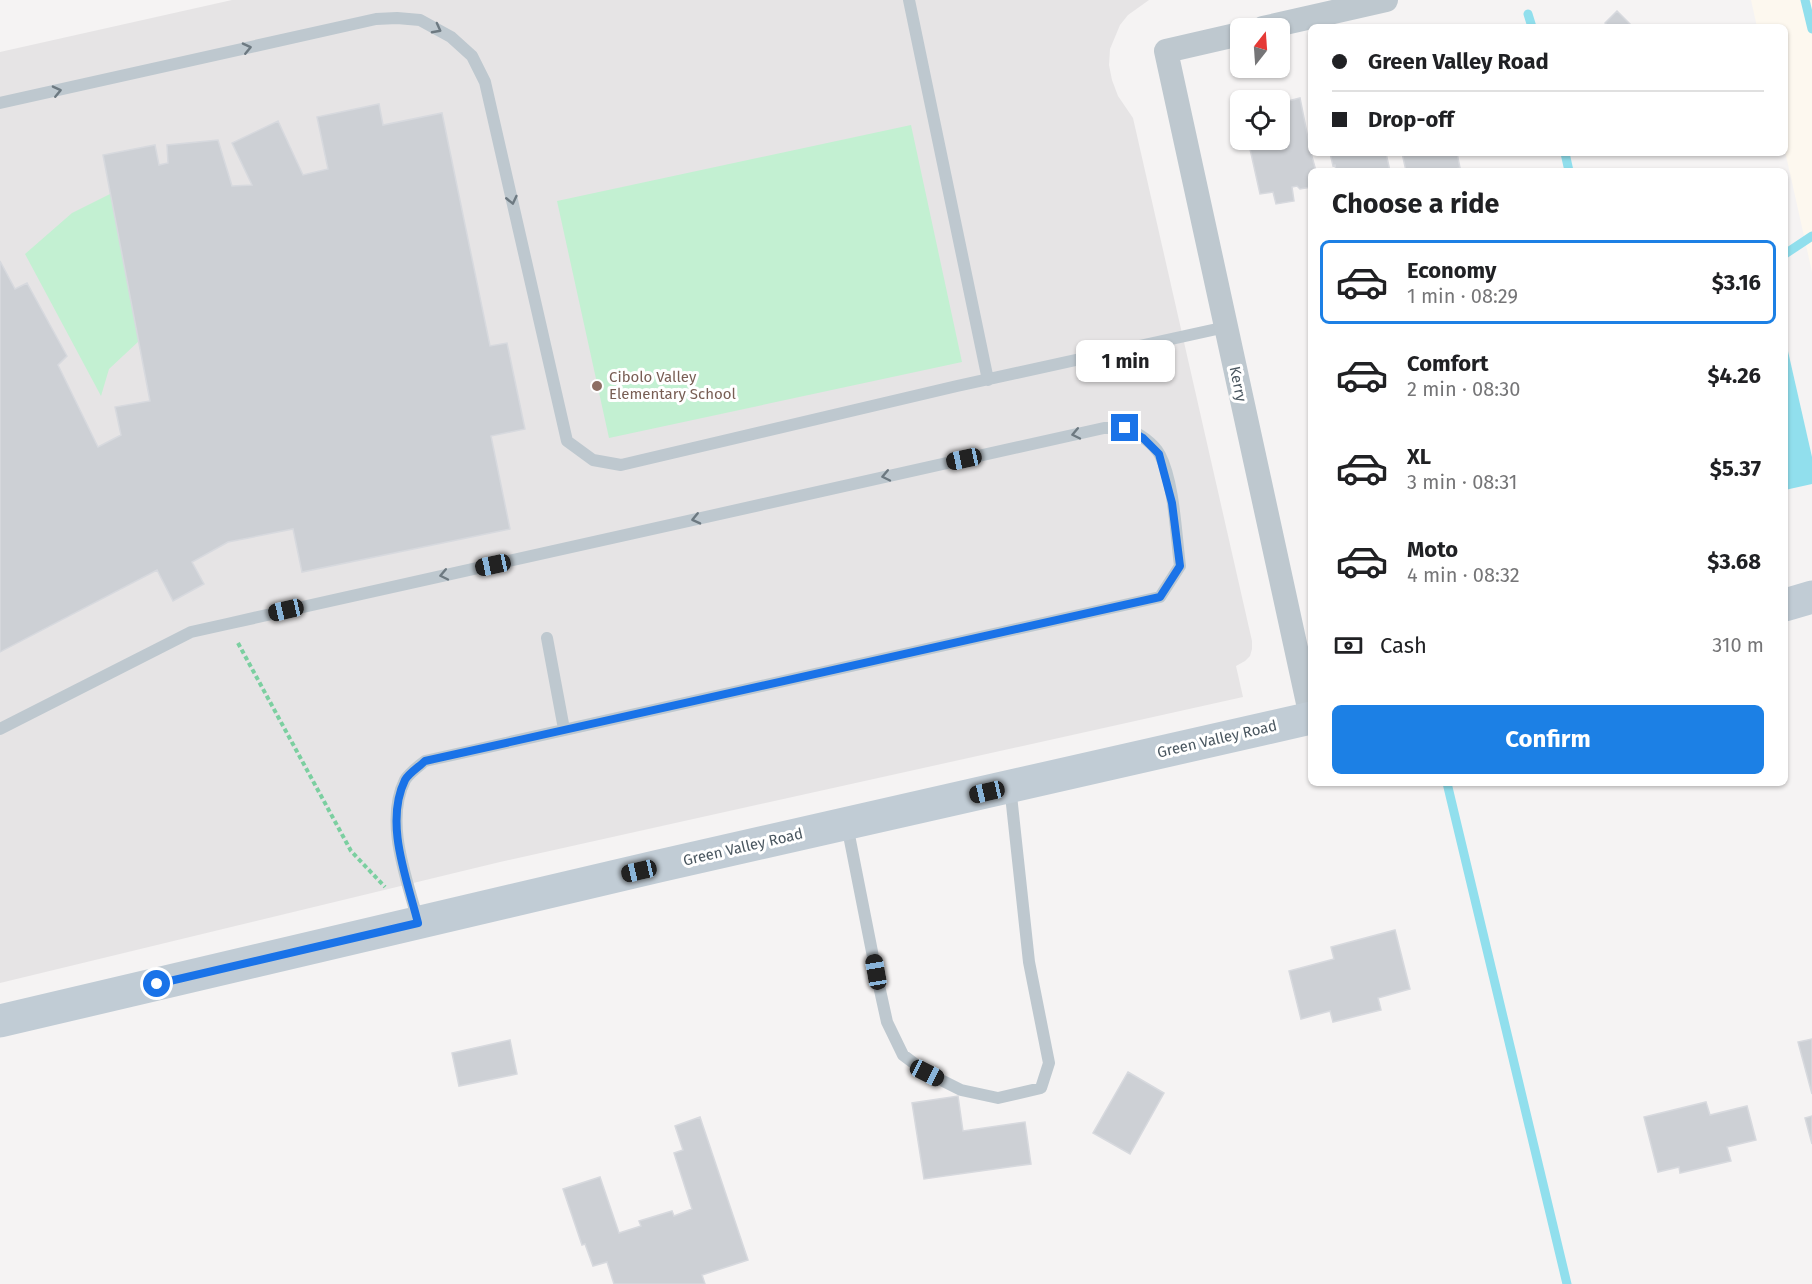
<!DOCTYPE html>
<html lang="en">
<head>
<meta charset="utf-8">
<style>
	:root { --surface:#fff; --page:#f2f2f2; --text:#202124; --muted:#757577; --line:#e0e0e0; --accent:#1c80e5 }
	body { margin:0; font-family:"Fira Sans",sans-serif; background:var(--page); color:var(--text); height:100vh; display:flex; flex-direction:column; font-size:22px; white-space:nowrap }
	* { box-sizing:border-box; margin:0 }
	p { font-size:20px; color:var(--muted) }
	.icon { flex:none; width:33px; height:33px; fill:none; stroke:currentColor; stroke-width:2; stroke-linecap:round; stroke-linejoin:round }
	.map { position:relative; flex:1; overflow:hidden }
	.details { position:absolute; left:1308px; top:168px; width:480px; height:618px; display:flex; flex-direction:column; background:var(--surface); border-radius:9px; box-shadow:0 2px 4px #0004 }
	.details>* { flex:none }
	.hud { position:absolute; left:1308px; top:24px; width:480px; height:132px; border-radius:9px; box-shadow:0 2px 4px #0004; display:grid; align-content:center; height:132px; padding:0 24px; background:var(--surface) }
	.needle { width:39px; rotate:17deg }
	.tools { position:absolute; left:1230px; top:18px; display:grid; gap:12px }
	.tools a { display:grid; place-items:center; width:60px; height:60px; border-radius:9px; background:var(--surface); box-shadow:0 2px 4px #0004; font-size:30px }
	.end { position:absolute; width:27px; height:27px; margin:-14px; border:8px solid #1a73e8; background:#fff; box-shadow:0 0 0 3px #fff }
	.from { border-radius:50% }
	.bubble { position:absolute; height:42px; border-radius:9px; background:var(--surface); box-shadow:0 2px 4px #0004; font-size:20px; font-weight:700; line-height:42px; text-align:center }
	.car { position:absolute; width:18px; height:36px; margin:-18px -9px; border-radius:8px; box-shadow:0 0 4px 2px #0007; background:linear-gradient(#222 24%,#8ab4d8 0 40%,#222 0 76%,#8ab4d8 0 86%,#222 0) }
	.hud b { display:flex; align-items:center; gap:21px; height:57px; font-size:22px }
	.hud b+b { border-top:2px solid var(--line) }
	.hud i { width:15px; height:15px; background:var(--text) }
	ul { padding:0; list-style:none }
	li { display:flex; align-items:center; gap:18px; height:84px; margin:0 12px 9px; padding:0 12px; border:3px solid transparent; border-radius:9px }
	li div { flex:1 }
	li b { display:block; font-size:22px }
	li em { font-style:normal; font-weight:700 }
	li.current { border-color:var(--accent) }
	li>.icon { width:54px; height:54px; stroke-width:1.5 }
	h2 { padding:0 24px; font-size:27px; line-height:72px }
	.pay { display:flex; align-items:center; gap:15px; height:66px; padding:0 24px; font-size:22px }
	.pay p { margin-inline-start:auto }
	.button { display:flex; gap:12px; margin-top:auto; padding:12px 24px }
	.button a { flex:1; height:69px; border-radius:9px; background:var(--accent); color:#fff; font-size:24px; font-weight:700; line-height:69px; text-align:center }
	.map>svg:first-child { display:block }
	.commercial { fill:#fdf8ef }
	.education { fill:#e6e4e5 }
	.green { fill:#c3f0d2 }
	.water { fill:#91dfed }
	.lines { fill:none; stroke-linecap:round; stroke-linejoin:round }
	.stream { stroke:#91dfed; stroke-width:9 }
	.building { fill:#cdd0d5; stroke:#d7d9de; stroke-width:1.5 }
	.path { stroke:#7bcfa0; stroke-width:4; stroke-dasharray:4.5 3; stroke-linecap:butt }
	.lane { stroke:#bec8cf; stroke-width:12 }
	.street { stroke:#bec8cf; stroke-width:24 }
	.secondary { stroke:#c1ccd5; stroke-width:33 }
	.oneway { stroke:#6d7981 }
	.route { stroke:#1a73e8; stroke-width:8 }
	.education-dot { fill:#8d6e63; stroke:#fff; stroke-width:2 }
	.labels { text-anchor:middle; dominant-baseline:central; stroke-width:6; stroke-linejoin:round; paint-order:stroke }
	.education-label { font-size:15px; fill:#785e54; stroke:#fff; text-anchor:start }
	.street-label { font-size:15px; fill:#4a5760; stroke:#fff }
</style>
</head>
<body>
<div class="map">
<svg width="1812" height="1284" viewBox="0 0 1812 1284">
	<rect width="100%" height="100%" fill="#f5f3f3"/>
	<path class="commercial" d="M1751,0h61v272l-27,-121v-124h-28z"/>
	<path class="education" d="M232,0h917l-21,15 -8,10 -10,24 -1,16 3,15 6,16 15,22 119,523v8l-2,7 -5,5 -9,5 7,31 -743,165 -500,121v-931z"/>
	<path class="green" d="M911,125l51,237 -353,76 -52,-237z
		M112,193l27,148 -30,28 -8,27 -76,-142 47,-41z"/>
	<path class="water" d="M1785,338l27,119v27l-27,6z"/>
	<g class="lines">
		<path class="stream" d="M1805,0l7,29
			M1528,14l4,13
			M1565,153l4,18
			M1785,254l27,-18
			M1447,783l120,501"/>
	</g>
	<path class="building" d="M1617,11l16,16h-26l1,-1 -3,-3z
		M1300,98l11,55 5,18h-5v16l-11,2 -3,-3 -5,1 2,14 -18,3 -3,-12 -13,2 -12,-54h32v-37z
		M379,104l4,21 59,-12 48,233 17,-3 18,86 -34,7 19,93 -208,43 -9,-43 -65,13 -36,20 12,22 -31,17 -16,-31 -157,82v-391l15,28 12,-6 40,73 -9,9 40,82 23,-12 -6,-28 35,-6 -47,-246 52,-10 4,20 9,-2 -1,-18 51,-5 14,46 20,-1 -20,-42 46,-22 25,54 25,-6 -11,-52z
		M1330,153h56l4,18h-54l-1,-6 -2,1z
		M1402,153h55l3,15 -14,3h-40z
		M1395,930l15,59 -32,9 3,12 -48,12 -3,-11 -29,8 -12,-48 45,-12 -3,-12z
		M1812,1039v55l-14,-52z
		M510,1040l7,34 -58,12 -7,-33z
		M1128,1072l36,21 -34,61 -37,-21z
		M958,1096l5,35 62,-9 6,42 -107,15 -12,-76z
		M1706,1102l4,13 37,-9 9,34 -29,7 4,14 -51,12 -1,-6 -21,5 -14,-55z
		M1812,1116v28l-7,-26z
		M700,1117l48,143 -46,15 3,9h-91l-7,-22 -14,4 -8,-22 -3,1 -19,-56 37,-12 19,56 22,-7 -2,-5 33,-10 2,5 18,-7 -18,-56 9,-3 -8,-24z"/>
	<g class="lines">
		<path class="path" d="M238,643l113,208 34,36"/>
		<path class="lane" d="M909,0l79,380
			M0,103l376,-84 21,-1 23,2 31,17 21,19 13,26 82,359 26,19 28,5 336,-79 269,-59
			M547,638l17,91
			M0,729l191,-97 36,-8 877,-196c7,0 17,-1 23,1 12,4 27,15 33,26 14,27 16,80 20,111l-20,31 -735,164c-6,5 -16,12 -20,19 -21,42 2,99 13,141
			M847,825l29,147 11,50 16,33 24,18 34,17 37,8 43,-10 8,-25 -20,-101 -19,-176"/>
		<path class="street" d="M1263,28l123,-28
			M1240,34l-74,17 145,666"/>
		<path class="secondary" d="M1785,605l27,-8
			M0,1021l659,-155 652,-148"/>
	</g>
	<defs><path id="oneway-chevron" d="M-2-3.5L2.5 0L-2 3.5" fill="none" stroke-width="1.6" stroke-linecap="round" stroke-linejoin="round" transform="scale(1.5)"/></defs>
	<g class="oneway">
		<use href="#oneway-chevron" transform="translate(437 29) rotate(28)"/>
		<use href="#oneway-chevron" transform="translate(247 48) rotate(-13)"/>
		<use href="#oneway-chevron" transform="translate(57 91) rotate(-13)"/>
		<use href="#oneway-chevron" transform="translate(512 200) rotate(77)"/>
		<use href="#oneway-chevron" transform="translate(1076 434) rotate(168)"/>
		<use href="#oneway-chevron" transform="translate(886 476) rotate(168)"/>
		<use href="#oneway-chevron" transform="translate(696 519) rotate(167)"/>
		<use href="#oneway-chevron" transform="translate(444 575) rotate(168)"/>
	</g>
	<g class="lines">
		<path class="route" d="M157,984l261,-61c-11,-44 -34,-100 -13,-143 4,-7 14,-13 20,-19l735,-164 20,-31 -8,-63 -13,-49 -16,-16 -18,-10"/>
	</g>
	<circle class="education-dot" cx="597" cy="386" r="6"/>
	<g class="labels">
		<g class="education-label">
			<text x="609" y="377">Cibolo Valley<tspan x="609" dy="17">Elementary School</tspan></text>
		</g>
		<g class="street-label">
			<text transform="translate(1238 384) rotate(78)">Kerry</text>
			<text transform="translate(1217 739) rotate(-13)">Green Valley Road</text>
			<text transform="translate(743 847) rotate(-13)">Green Valley Road</text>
		</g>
	</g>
</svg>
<div class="tools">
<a><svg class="needle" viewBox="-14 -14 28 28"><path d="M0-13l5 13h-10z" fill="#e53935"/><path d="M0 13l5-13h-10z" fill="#757577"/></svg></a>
<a><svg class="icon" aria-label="locate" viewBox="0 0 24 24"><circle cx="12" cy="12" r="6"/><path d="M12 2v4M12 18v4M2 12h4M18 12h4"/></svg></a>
</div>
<i class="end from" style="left:157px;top:984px"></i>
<i class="end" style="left:1125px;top:428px"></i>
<div class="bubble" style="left:1076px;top:340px;width:99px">1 min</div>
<i class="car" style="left:964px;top:459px;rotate:258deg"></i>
<i class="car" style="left:493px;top:565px;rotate:258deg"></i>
<i class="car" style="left:286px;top:610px;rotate:257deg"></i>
<i class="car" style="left:987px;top:792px;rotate:257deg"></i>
<i class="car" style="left:639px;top:871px;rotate:257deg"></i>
<i class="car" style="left:876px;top:972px;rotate:350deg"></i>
<i class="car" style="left:927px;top:1073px;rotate:117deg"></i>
<div class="hud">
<b><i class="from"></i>Green Valley Road</b>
<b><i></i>Drop-off</b>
</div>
<section class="details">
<h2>Choose a ride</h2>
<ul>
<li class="current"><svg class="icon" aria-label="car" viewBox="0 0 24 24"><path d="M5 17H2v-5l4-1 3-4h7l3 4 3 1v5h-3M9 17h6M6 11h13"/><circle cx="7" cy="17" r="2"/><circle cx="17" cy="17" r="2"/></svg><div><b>Economy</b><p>1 min · 08:29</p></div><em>$3.16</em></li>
<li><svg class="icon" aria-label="car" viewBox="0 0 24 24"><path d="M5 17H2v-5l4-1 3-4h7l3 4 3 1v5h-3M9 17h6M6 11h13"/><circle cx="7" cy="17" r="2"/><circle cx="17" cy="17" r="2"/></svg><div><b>Comfort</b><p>2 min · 08:30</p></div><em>$4.26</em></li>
<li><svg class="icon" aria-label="car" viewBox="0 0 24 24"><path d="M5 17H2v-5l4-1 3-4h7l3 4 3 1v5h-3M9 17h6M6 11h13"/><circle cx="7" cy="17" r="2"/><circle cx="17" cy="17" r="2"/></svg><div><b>XL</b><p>3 min · 08:31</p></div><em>$5.37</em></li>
<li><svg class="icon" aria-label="car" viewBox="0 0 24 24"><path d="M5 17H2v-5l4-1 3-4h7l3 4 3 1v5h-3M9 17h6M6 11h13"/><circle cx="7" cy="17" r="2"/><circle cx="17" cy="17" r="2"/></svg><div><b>Moto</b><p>4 min · 08:32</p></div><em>$3.68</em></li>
</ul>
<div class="pay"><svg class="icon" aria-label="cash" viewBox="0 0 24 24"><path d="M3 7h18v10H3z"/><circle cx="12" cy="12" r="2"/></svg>Cash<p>310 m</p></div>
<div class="button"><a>Confirm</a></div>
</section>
</div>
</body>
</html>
